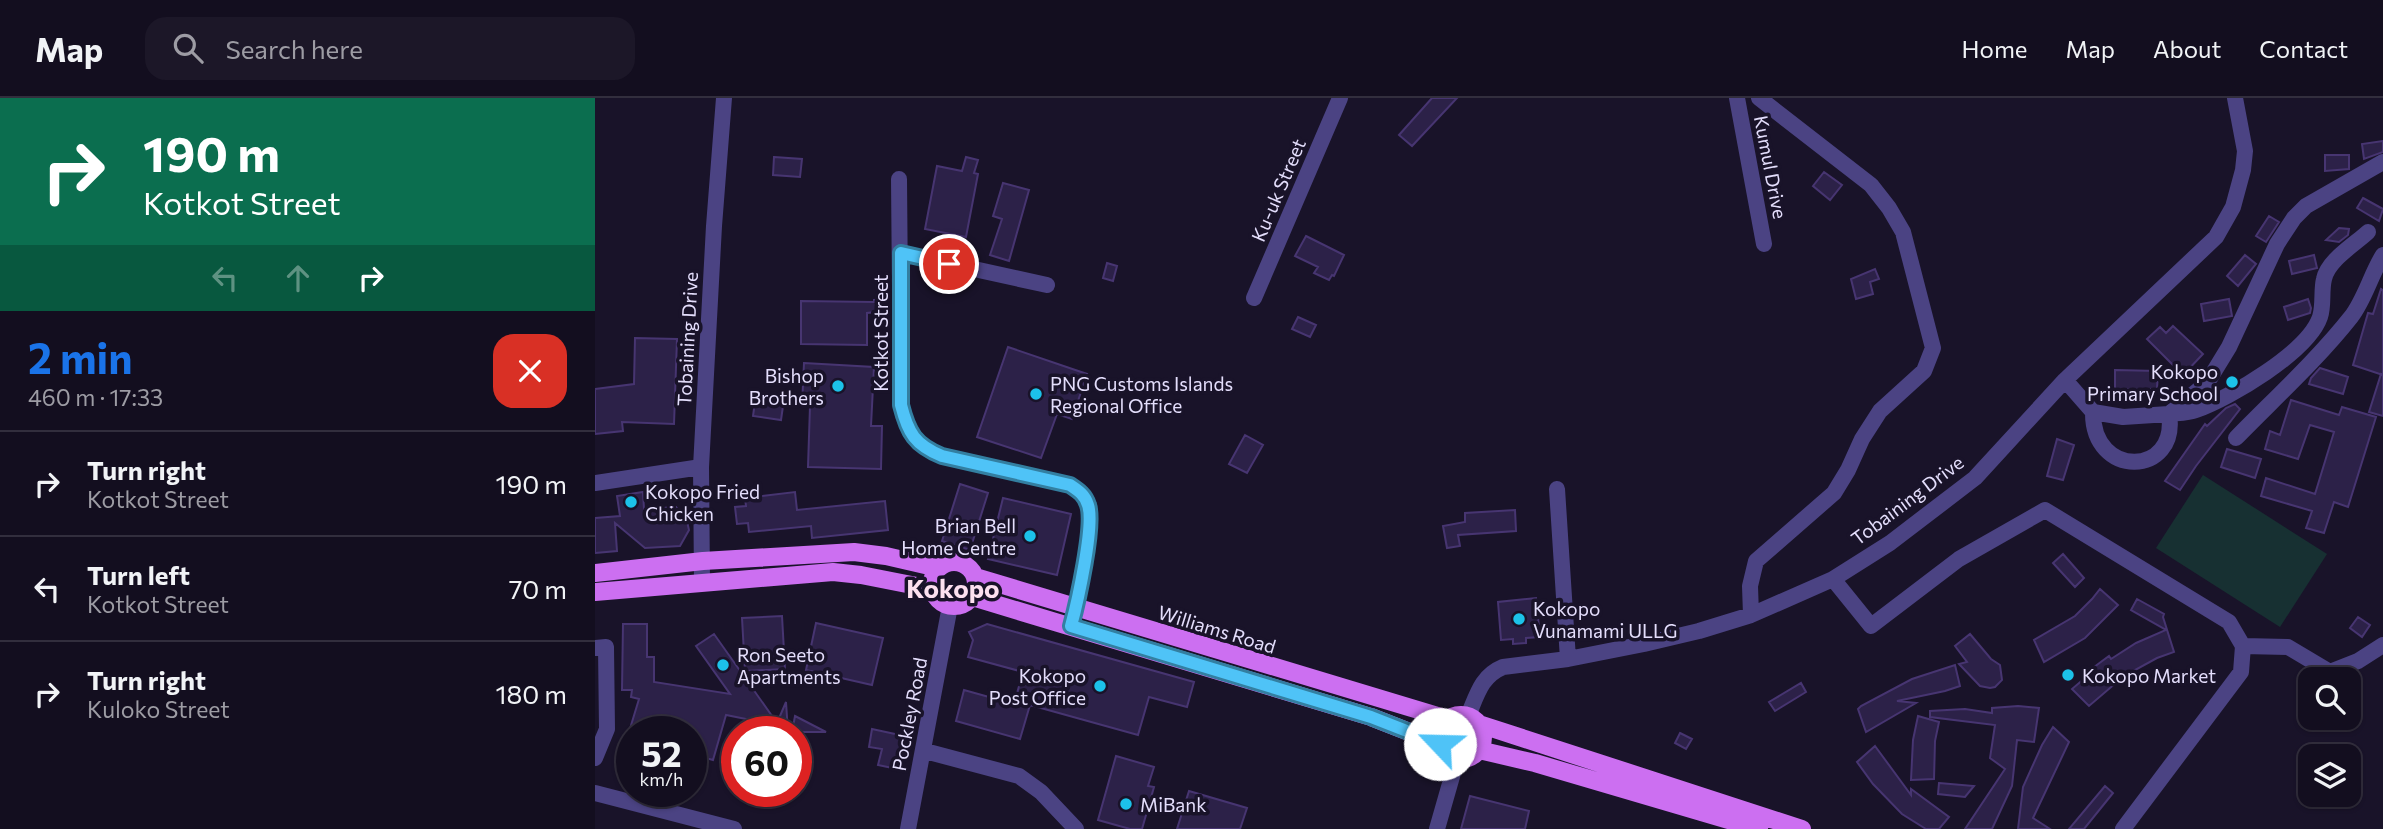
<!DOCTYPE html>
<meta charset="utf-8">
<style>
body{margin:0;font-family:Commissioner,sans-serif;background:#1c1728;color:#f1f3f6;height:100vh;display:flex;flex-direction:column;font-size:26px;white-space:nowrap}
*{box-sizing:border-box;margin:0}
p{font-size:23px;color:#9d9ca4}
.icon{flex:none;width:38px;height:38px;fill:none;stroke:currentColor;stroke-width:2;stroke-linecap:round;stroke-linejoin:round}
.map{position:relative;flex:1;overflow:hidden}
.panel{display:flex;flex-direction:column;background:#130e1f;width:595px}
.panel>*{flex:none}
.guide{background:#0b6e4f;color:#fff;overflow:hidden}
.tools{position:absolute;left:1703px;top:569px;display:grid;gap:14px}
.tools a{display:grid;place-items:center;width:63px;height:63px;border-radius:14px;background:#130e1f;box-shadow:0 2px 5px #0004,0 0 0 2px #322e3d;font-size:35px}
.speed{position:absolute;left:21px;top:618px;display:flex;gap:14px;font-size:35px;font-weight:700;text-align:center}
.speed>*{display:grid;place-content:center;width:91px;height:91px;border-radius:50%;background:#130e1f;box-shadow:0 2px 5px #0004,0 0 0 2px #322e3d;line-height:1}
.speed small{font-size:18px;font-weight:400}
.speed .limit{border:10px solid #d22;background:#fff;color:#111}
.pin{position:absolute;display:grid;place-items:center;width:60px;height:60px;color:#fff;margin:-30px;border:4px solid #fff;border-radius:50%;box-shadow:0 2px 7px #0007}
.me{position:absolute;width:77px;margin:-38px;rotate:294deg;stroke-linejoin:round;filter:drop-shadow(0 0 5px #0008)}
.turn{display:flex;align-items:center;gap:24px;height:147px;padding:0 28px;font-size:32px}
.turn .icon{width:91px;height:91px;stroke-width:2.5}
.turn b{display:block;font-size:49px;line-height:60px}
.lanes{display:flex;align-items:center;height:66px;padding:0 28px;background:#0003;justify-content:center;gap:35px;direction:ltr}
.lanes .off{opacity:.35}
.round{display:grid;place-items:center;flex:none;width:74px;height:74px;border-radius:21px;background:#1c1728}
.head{display:flex;align-items:center;justify-content:space-between;height:119px;padding:0 28px}
h1{font-size:42px;font-weight:700;line-height:52px;color:#1a73e8}
ul{padding:0;list-style:none}
li{display:flex;align-items:center;gap:21px;height:105px;padding:0 28px;border-top:2px solid #322e3d}
li div{flex:1}
li b{display:block;font-size:26px}
li em{font-style:normal}
header{display:flex;align-items:center;gap:42px;box-sizing:border-box;height:98px;padding:0 35px;background:#130e1f;border-bottom:2px solid #322e3d}
header strong{font-size:33px}
nav{display:flex;gap:38px;margin-inline-start:auto;font-size:24px}
.search{width:490px;height:63px;background:#1c1728;display:flex;align-items:center;gap:18px;box-sizing:border-box;padding:0 24px;border-radius:21px;color:#9d9ca4;font-size:26px}
main{display:flex;flex:1;min-height:0}
.map>svg:first-child{display:block}
</style>
<header>
<strong>Map</strong>
<div class="search"><svg class="icon" aria-label="search" viewBox="0 0 24 24"><circle cx="10" cy="10" r="6"/><path d="M15 15l6 6"/></svg>Search here</div>
<nav><a>Home</a><a>Map</a><a>About</a><a>Contact</a></nav>
</header>
<main>
<section class="panel">
<div class="guide">
<div class="turn"><svg class="icon" aria-label="right" viewBox="0 0 24 24"><path d="M7 20v-9h11M14 6l5 5-5 5"/></svg><div><b>190 m</b>Kotkot Street</div></div>
<div class="lanes"><svg class="icon off" aria-label="left" viewBox="0 0 24 24"><path d="M17 20v-9H6M10 6l-5 5 5 5"/></svg><svg class="icon off" aria-label="ahead" viewBox="0 0 24 24"><path d="M12 20V5M6 11l6-6 6 6"/></svg><svg class="icon" aria-label="right" viewBox="0 0 24 24"><path d="M7 20v-9h11M14 6l5 5-5 5"/></svg></div>
</div>
<div class="head"><div><h1>2 min</h1><p>460 m · 17:33</p></div><a class="round" style="background:#d93025;color:#fff"><svg class="icon" aria-label="close" viewBox="0 0 24 24"><path d="M6 6l12 12M18 6L6 18"/></svg></a></div>
<ul>
<li><svg class="icon" aria-label="right" viewBox="0 0 24 24"><path d="M7 20v-9h11M14 6l5 5-5 5"/></svg><div><b>Turn right</b><p>Kotkot Street</p></div><em>190 m</em></li>
<li><svg class="icon" aria-label="left" viewBox="0 0 24 24"><path d="M17 20v-9H6M10 6l-5 5 5 5"/></svg><div><b>Turn left</b><p>Kotkot Street</p></div><em>70 m</em></li>
<li><svg class="icon" aria-label="right" viewBox="0 0 24 24"><path d="M7 20v-9h11M14 6l5 5-5 5"/></svg><div><b>Turn right</b><p>Kuloko Street</p></div><em>180 m</em></li>
</ul>
</section>
<div class="map">
<svg width="1788" height="731" viewBox="0 0 1788 731">
<rect width="100%" height="100%" fill="#191329"/>
<!-- green -->
<path fill="#173032" d="M1608 377 1732 456 1685 529 1561 450Z"/>
<!-- building -->
<path fill="#2c2148" stroke="#473571" stroke-width="2" d="M837 0H862L817 48 804 37Z
M1788 43V54L1769 61 1767 46Z
M1730 57H1754V71L1730 73Z
M179 59 207 61 205 79 178 77Z
M371 59 383 62 379 75 383 76 371 139 330 131 342 68 367 73Z
M1229 74 1247 87 1235 102 1218 88Z
M408 85 434 92 414 163 395 157 407 121 398 118Z
M1768 100 1788 111 1784 123 1762 110Z
M1674 118 1684 124 1671 144 1661 138Z
M1744 130 1754 131 1753 137 1744 144 1731 142Z
M711 138 749 157 739 178 737 177 734 182 719 175 723 169 700 158Z
M1650 157 1661 166 1643 188 1632 178Z
M1719 157 1722 170 1697 176 1694 163Z
M512 165 522 168 518 183 508 180Z
M1280 171 1284 181 1275 184 1278 196 1261 201 1256 181Z
M1786 191 1788 192V318L1774 314 1786 276 1788 277 1758 267 1773 215 1778 216Z
M290 201 291 213 272 215V247L206 246V203L279 204V202Z
M1634 201 1637 218 1609 223 1606 206Z
M1713 201 1716 210 1715 215 1693 222 1689 209Z
M703 219 721 227 715 239 697 231Z
M1578 228 1608 256 1588 277 1552 241 1565 229 1571 235Z
M40 240 82 241 79 326 27 324 28 333 0 336V291L39 286Z
M413 249 492 276 477 321 462 316 446 360 382 339Z
M209 265 279 269 276 328H287L286 371 213 369 215 308H207Z
M1725 270 1753 279 1748 296 1714 286 1716 280Z
M1520 272 1563 273 1562 291H1520Z
M161 297 189 301 186 322 158 318Z
M1696 302 1744 317 1747 309 1781 319 1753 409 1739 404 1729 435 1711 430 1717 413 1666 398 1671 380 1720 396 1739 334 1715 327 1703 361 1670 351 1675 333 1685 337Z
M1640 306 1645 311 1601 368 1585 392 1570 383 1610 326 1612 328 1631 310Z
M650 337 668 347 652 375 634 366Z
M1462 341 1479 347 1468 382 1452 378Z
M1632 351 1666 361 1660 380 1626 369Z
M365 386 393 395 375 452 347 443Z
M48 394 49 411 81 409 91 419 94 432 85 448 50 450 20 425 22 453 0 455V420L25 418 22 398Z
M200 394 202 412 290 403 293 432 217 440 216 428 154 434 153 425 142 426 140 409 151 408 150 400Z
M408 400 476 416 462 477 393 461Z
M920 412 921 433 863 437 865 448 852 450 848 428 870 424V415Z
M1468 456 1489 480 1480 489 1458 465Z
M1505 491 1523 507 1490 540 1449 564 1439 542 1480 518 1497 501Z
M941 500 945 539 931 540V545L918 546V541L906 542 903 504Z
M1542 501 1569 516 1568 519 1579 554 1562 560 1529 578 1494 608 1477 591 1497 574 1495 572 1514 558 1516 561 1541 545 1571 532 1536 512Z
M187 518 190 571 150 573 147 520Z
M1763 519 1775 527 1767 539 1755 530Z
M221 525 288 540 277 587 211 572Z
M28 526H52V559H59V584L135 596 101 548 119 536 182 625 191 604 193 634H153L156 622 131 617 118 662 96 656V634H34L44 601 36 599 37 592H27Z
M392 526 599 584 592 609 554 599 543 637 435 607 425 641 361 623 369 592 419 606 428 574 373 559 378 542 374 534Z
M1375 536 1396 561 1405 567 1407 582 1400 589 1395 590 1385 588 1364 566 1372 564 1360 548Z
M1360 567 1365 588 1350 593 1302 603 1321 605 1271 634 1263 611 1266 608 1317 581Z
M1206 585 1211 594 1180 613 1174 604Z
M1423 608 1444 610 1439 644 1422 642 1417 688 1397 731H1370L1410 671 1395 660 1400 627 1335 619V613L1370 611 1397 615V610Z
M200 618 231 634H197Z
M1323 618 1344 624 1340 643 1339 681 1316 682 1318 642Z
M1458 629 1474 644 1438 720 1455 731H1423L1428 689 1447 647Z
M277 631 314 639 307 672 283 667 287 651 274 649Z
M1085 635 1097 641 1091 651 1080 645Z
M1280 648 1316 697V691L1354 719 1344 731H1331L1307 716 1278 686 1262 664Z
M521 658 559 669 553 688 559 689 547 731H535L503 722Z
M1344 685 1379 688 1370 699 1343 696Z
M1510 688 1518 695 1489 731H1474Z
M594 693 652 710 645 731H582Z
M875 698 934 713 930 731H866Z"/>
<g fill="none" stroke-linecap="round" stroke-linejoin="round">
<!-- minor -->
<path stroke="#4b4383" stroke-width="16" d="M1142 0 1169 146
M304 81 306 307C313 335 320 347 347 358L475 387C484 393 490 397 493 407 500 427 482 506 476 528
M306 155 452 187
M659 200 745 0
M1470 282 1498 314 1528 319 1574 316 1612 285 1634 249 1682 146 1699 120 1711 108 1788 64
M1498 314C1497 381 1584 379 1574 316 1583 315 1593 315 1601 312 1635 300 1713 254 1725 219 1729 207 1726 193 1729 181 1733 162 1759 147 1773 134
M1641 340C1679 301 1722 262 1756 219 1770 201 1776 176 1788 157
M0 385 106 369
M962 391 973 561
M1238 481 1276 528 1364 461 1450 412 1634 524 1648 548 1646 574 1528 731
M107 484 106 369 119 128 129 0
M1156 517 1155 488 1161 463 1239 395 1253 372 1267 341 1285 313 1329 273 1338 250 1308 134 1294 110 1276 87 1164 0
M1648 548 1693 549 1735 574 1763 563 1788 547
M0 550 11 549 12 631 0 660
M873 618C882 597 886 578 908 569L973 561 1049 546 1104 533 1156 517 1238 481 1295 445 1380 380 1470 282 1621 139 1638 109 1648 72 1650 53 1640 0
M330 653 424 678 446 694 481 731
M0 695 139 731
M313 731 355 508
M842 731 862 661"/>
<!-- major -->
<path stroke="#cc6ff1" stroke-width="18" d="M337 486a22 22 0 1 1 44 0a22 22 0 1 1-44 0Z
M0 475 108 463 259 454 291 458 343 470
M381 479 853 621
M0 494 238 474 266 477 337 491
M377 499 776 619 845 646
M844 639a22 22 0 1 1 44 0a22 22 0 1 1-44 0Z
M884 626 1207 731
M884 652 940 665 1164 731"/>
</g>
<g fill="none" stroke-linecap="round" stroke-linejoin="round">
<defs>
<path id="route" d="M354 166 306 155V307C313 335 320 347 347 358L475 387C484 393 490 397 493 407 500 427 482 506 476 528L776 619 845 646"/>
</defs>
<!-- route casing -->
<use href="#route" stroke="#337fa1" stroke-width="18"/>
<!-- route -->
<use href="#route" stroke="#4fc3f7" stroke-width="12"/>
</g>
<!-- markers -->
<g fill="#1cc2e9" stroke="#191329" stroke-width="2.5">
<circle cx="1637" cy="284" r="7"/>
<circle cx="243" cy="288" r="7"/>
<circle cx="441" cy="296" r="7"/>
<circle cx="36" cy="404" r="7"/>
<circle cx="435" cy="438" r="7"/>
<circle cx="924" cy="521" r="7"/>
<circle cx="128" cy="567" r="7"/>
<circle cx="1473" cy="577" r="7"/>
<circle cx="505" cy="588" r="7"/>
<circle cx="531" cy="706" r="7"/>
</g>
<g text-anchor="middle" dominant-baseline="central" stroke-width="7" stroke-linejoin="round" paint-order="stroke">
<!-- street labels -->
<g font-size="19" fill="#e4defc" stroke="#191329">
<text transform="translate(1176 69) rotate(79)">Kumul Drive</text>
<text transform="translate(683 92) rotate(-67)">Ku-uk Street</text>
<text transform="translate(285 235) rotate(-90)">Kotkot Street</text>
<text transform="translate(92 241) rotate(-87)">Tobaining Drive</text>
<text transform="translate(1312 402) rotate(-37)">Tobaining Drive</text>
<text transform="translate(622 531) rotate(17)">Williams Road</text>
<text transform="translate(314 616) rotate(-79)">Pockley Road</text>
</g>
<!-- poi labels -->
<g font-size="19" fill="#e4defc" stroke="#191329" text-anchor="start">
<text x="1623" y="273" text-anchor="end">Kokopo<tspan x="1623" dy="22">Primary School</tspan></text>
<text x="229" y="277" text-anchor="end">Bishop<tspan x="229" dy="22">Brothers</tspan></text>
<text x="455" y="285">PNG Customs Islands<tspan x="455" dy="22">Regional Office</tspan></text>
<text x="50" y="393">Kokopo Fried<tspan x="50" dy="22">Chicken</tspan></text>
<text x="421" y="427" text-anchor="end">Brian Bell<tspan x="421" dy="22">Home Centre</tspan></text>
<text x="938" y="510">Kokopo<tspan x="938" dy="22">Vunamami ULLG</tspan></text>
<text x="142" y="556">Ron Seeto<tspan x="142" dy="22">Apartments</tspan></text>
<text x="491" y="577" text-anchor="end">Kokopo<tspan x="491" dy="22">Post Office</tspan></text>
<text x="1487" y="577">Kokopo Market</text>
<text x="545" y="706">MiBank</text>
</g>
<!-- district labels -->
<g font-size="26" font-weight="bold" fill="#fce0ef" stroke="#191329">
<text x="358" y="489">Kokopo</text>
</g>
</g>
</svg>
<div class="tools">
<a><svg class="icon" aria-label="search" viewBox="0 0 24 24"><circle cx="10" cy="10" r="6"/><path d="M15 15l6 6"/></svg></a>
<a><svg class="icon" aria-label="layers" viewBox="0 0 24 24"><path d="M12 4l9 5-9 5-9-5zM3 14l9 5 9-5"/></svg></a>
</div>
<div class="speed"><div>52<small>km/h</small></div><div class="limit">60</div></div>
<div class="pin" style="left:354px;top:166px;background:#d93025"><svg class="icon" aria-label="arrive" viewBox="0 0 24 24"><path d="M6 21V4h12l-3 4 3 4H6"/></svg></div>
<svg class="me" style="left:845px;top:646px" viewBox="-20 -20 40 40"><circle r="19" fill="#fff"/><path d="M0-13L10 11 0 6-10 11z" fill="#4fc3f7"/></svg>
</div>
</main>
